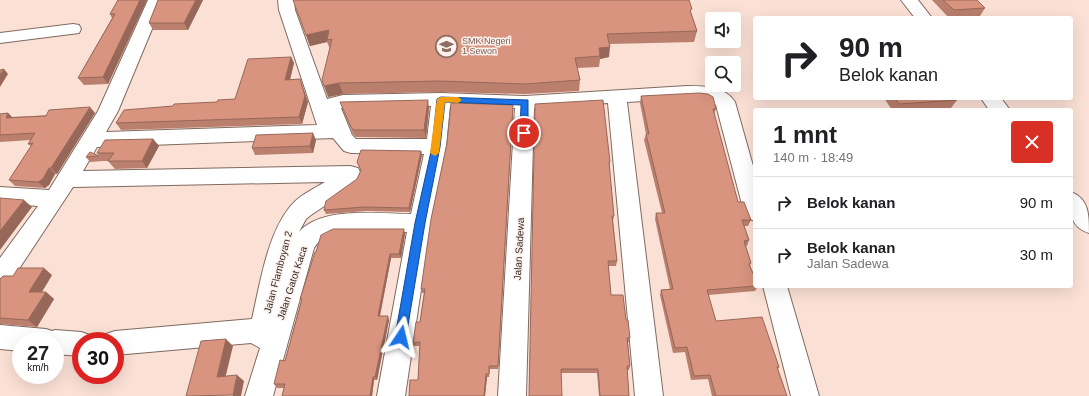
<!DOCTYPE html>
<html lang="id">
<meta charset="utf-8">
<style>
body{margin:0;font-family:Arial,sans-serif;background:#f2f2f2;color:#202124;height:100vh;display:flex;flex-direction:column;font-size:15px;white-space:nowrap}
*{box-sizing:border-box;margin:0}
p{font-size:13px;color:#757577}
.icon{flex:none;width:22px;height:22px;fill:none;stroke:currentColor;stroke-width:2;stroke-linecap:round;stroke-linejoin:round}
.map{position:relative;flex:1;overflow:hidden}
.details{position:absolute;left:753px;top:108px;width:320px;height:180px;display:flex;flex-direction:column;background:#fff;border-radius:4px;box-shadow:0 4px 16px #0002}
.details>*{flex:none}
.top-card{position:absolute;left:753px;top:16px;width:320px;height:84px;border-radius:4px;box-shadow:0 4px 16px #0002;background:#fff;color:#202124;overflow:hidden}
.fabs{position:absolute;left:705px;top:12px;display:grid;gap:8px}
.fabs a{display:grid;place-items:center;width:36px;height:36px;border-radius:4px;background:#fff;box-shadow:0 4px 16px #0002;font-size:20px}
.speed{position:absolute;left:12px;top:332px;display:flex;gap:8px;font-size:20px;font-weight:700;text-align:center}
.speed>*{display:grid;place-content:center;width:52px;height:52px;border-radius:50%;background:#fff;box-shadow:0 4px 16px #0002;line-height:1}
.speed small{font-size:10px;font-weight:400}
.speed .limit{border:6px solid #d22;background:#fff;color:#111}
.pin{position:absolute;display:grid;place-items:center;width:34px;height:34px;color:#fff;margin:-17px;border:2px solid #fff;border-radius:50%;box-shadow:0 1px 4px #0007}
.me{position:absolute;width:44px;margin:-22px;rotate:10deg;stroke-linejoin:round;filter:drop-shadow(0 0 3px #0008)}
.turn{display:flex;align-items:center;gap:14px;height:84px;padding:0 20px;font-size:18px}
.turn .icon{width:52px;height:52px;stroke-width:2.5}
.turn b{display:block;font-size:28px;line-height:34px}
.round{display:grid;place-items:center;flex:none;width:42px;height:42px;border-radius:4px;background:#f2f2f2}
.summary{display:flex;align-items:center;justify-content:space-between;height:68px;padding:0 20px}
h1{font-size:24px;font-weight:700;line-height:30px}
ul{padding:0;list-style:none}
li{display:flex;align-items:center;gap:12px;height:52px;padding:0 20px;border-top:1px solid #e0e0e0}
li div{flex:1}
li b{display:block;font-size:15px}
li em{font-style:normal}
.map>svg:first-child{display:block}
</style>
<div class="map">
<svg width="1089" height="396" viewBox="0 0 1089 396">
<rect width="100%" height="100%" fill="#fbe0d5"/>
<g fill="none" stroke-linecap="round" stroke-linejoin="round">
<defs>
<path id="minor" d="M148 0H164L118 111 106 132 317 125 279 10 278 0H294L295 10 327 99 343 95 441 93 525 96 687 86C704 86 725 86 735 102L755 173V221L747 218 744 212 716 105 707 99 697 98 627 102 663 396H635L608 103 534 108 526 396H498L515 108 450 106 446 147 431 223 405 396H377L407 232H335C326 234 319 240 314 248L273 396H245L260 348 251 343 115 355V341H103L106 334 115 331 252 319C260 284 267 236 289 208 298 196 313 189 325 182L73 187 9 284 0 287V258L38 206 0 203V187L49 190 98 111ZM431 106 427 139H356L352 135 341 108ZM333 138 344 151 351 153 424 154 411 214C378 214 322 206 299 232L306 219 311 215 351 188 357 183 361 174 358 168 350 166 83 171 97 147Z
M901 0H918L932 18H915Z
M73 24 79 25 81 29 79 33 0 43V33Z
M981 98H1001L1010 110H989Z
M1071 192C1089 199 1089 215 1089 233 1068 226 1071 211 1071 192Z
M763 286H787L819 396H791Z
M0 325 46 329 52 331 55 330 81 332 90 335 93 341H81V356L55 354V341H21V351L0 349Z"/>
</defs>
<!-- minor casing -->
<use href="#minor" stroke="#806960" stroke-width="2"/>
<!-- minor -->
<use href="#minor" fill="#fff" fill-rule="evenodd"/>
</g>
<!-- wall -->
<path fill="#ba7f6d" d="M118 0H147L108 84 84 85 78 78 112 18 110 14Z
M158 0H203L188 30H153L149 23Z
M293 0 691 13 697 31 694 42 609 44V57L600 59 599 67 577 68 580 80 579 91 525 94 441 92 343 94 328 97 330 49 327 42 310 46Z
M932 0H977L985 8 980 16 949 18Z
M291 57 294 63 290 80 300 79 308 102 302 124 121 130 116 123 217 102 235 99Z
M641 96 716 109 714 114 738 202 751 220 748 226H744L749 240 747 246H745L751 263 750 266 755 278V286H758L755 291 708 295 716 321 779 367 778 369 787 396H712L708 379 691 380 685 352 673 353 660 295 661 290 670 289 655 219 656 213H662L644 140 646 134 640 103Z
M884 98H956L957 100 951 108 928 110H892Z
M340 102 429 108 426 138 356 137 353 134Z
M535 104 610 162 609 167 614 216 613 221 617 261 616 266H608L611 295 626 320 630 338 629 342H628L630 366 629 370H627L629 396H599L597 373H561Z
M513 109 498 369H490L489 377H487L485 396H409L418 380 420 346H414L413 343 420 322 424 293H422L421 289Z
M8 113 12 117 95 113 57 174H55L49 185 45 188 15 186 9 180 31 146 28 144 31 140 0 142V114Z
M153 139 159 146 147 168 115 169 108 161H109H103L97 153Z
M316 140 313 153 255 155 252 148Z
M421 151 422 155 410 212 367 211 326 214 324 210 357 179 361 171 357 162Z
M99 156 103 161 90 162 86 157Z
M405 234 401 258H391L380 316 389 320 377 380H374L372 396H282L284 388H277L274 384 285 361 301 301 300 299 316 252Z
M52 275 42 292H46L54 299 37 327 0 324V279Z"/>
<!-- shaded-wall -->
<path fill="#976859" d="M140 0H147L108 84 103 77Z
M196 0H203L188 30 184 23Z
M329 30 327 40V42L310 46 306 35Z
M610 47 609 57 600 59 599 48Z
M291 57 294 63 288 87 285 80Z
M4 69 8 74 0 87V75Z
M300 79 308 102 302 124 299 117Z
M339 83 343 94 328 97 324 86Z
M428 100 429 108 426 138 424 130Z
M513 105V109L498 369V366Z
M90 107 95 113 57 174 51 168Z
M8 113 14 119 6 118Z
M313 133 316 140 313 153 310 146Z
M153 139 159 146 147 168 142 161Z
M421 151 422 155 410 212 409 208Z
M49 168 55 174 49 185 45 188 38 182Z
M24 200 32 207 0 250V231Z
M404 229 405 234 401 258 399 254Z
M390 254 391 258 379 320 378 316Z
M44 268 52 275 38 298 29 292Z
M46 292 54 299 37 327 28 320Z
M388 316 389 320 377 380 375 377Z
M226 339 233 346 224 383 217 377Z
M486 374 487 377 485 396H484Z
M237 375 244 381 241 396H233V395Z
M373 377 374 380 372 396H370Z"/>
<!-- building -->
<path fill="#d8947f" stroke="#976859" d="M118 0H140L103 77 78 78 115 14H110Z
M158 0H196L184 23H149Z
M293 0H689L692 9 690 10 697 31 607 34 610 47 599 48 600 56 575 58 580 80 525 84 439 81 339 83 324 86 322 80 332 39 327 40 329 30 306 35Z
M943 0H977L985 8 954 10Z
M291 57 285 80 300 79 305 96 299 117 116 123 124 110 173 106 174 104 217 102 218 100 235 99 248 59Z
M4 69 0 75V70Z
M699 93 708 94 713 97 716 109H713L738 202H744L751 220H742L749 240 744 241 751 263 749 264 755 278V286L707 290 716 321 762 317 779 367H777L787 396H716L710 375 694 376 687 347 675 348 661 290 673 289 656 213H665L646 134H649L641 96Z
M895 98H956L957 100 899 104Z
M428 100 424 130H354L351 127 340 102Z
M603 100 610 162H609L614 216H612L617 261H608L611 295H623L626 320H628L630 338H627L630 366H627L629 396H600L598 369H561L562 396H529L535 104Z
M451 103 513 105 498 366H489V374H486L484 396H409L410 380H418L420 342 413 343 416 322H420L425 289H421L431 219 447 143Z
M90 107 51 168H49L43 179 38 182 9 180 33 143 28 144 35 133 0 135V114L8 113 6 118 46 116 49 110Z
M313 133 310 146 252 148 256 135Z
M153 139 142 161H108L114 153H97L105 140Z
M361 150 421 151 409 208 365 207 324 210 326 201 357 179 361 170 357 162Z
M90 152 99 156 86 157Z
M0 198 24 200 0 231Z
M333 229H404L399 254H390L378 316H388L375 377H373L370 396H282L285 384H274L280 360 285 361 302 299H300L315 252H316L321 235Z
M18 268H44L29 292H46L28 320 0 318V279L3 276H13Z
M226 339 217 377 237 375 233 395 186 396 201 341Z"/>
<!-- route -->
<path fill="#1a73e8" stroke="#114b97" d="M441 97 528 100V133L524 136 520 133 521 105 445 102 440 147 425 223 406 337 405 341 401 342 397 341 395 337 415 223 432 147 437 99Z"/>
<!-- slow -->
<path fill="#f59e0b" d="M441 97H458L462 100 458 103 445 102 439 153 435 156 430 153 437 99Z"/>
<!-- icons -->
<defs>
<symbol id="school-ring" viewBox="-11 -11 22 22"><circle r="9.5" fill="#fcf1ed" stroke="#8d6e63" stroke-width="1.5"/><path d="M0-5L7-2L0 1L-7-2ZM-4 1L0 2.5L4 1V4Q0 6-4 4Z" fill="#8d6e63"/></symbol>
</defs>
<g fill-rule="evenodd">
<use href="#school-ring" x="434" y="34" width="25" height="25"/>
</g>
<g text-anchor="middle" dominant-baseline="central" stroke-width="3" stroke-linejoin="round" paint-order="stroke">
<!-- far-education labels -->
<g font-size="9" fill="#785e54" stroke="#fcf1ed" text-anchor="start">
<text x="462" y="41">SMK Negeri<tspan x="462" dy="10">1 Sewon</tspan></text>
</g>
<!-- street labels -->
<g font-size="10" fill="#352c27" stroke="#fcf1ed">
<text transform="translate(519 249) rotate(-87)">Jalan Sadewa</text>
<text transform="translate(278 272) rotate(-75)">Jalan Flamboyan 2</text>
<text transform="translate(292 283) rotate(-72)">Jalan Gatot Kaca</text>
</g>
</g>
</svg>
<div class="fabs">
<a><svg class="icon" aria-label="sound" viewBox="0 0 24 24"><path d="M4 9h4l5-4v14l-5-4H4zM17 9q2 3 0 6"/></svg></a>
<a><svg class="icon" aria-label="search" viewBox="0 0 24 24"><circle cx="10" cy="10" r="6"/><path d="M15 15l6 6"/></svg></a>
</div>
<div class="speed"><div>27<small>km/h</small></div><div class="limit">30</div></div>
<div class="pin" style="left:524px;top:133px;background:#d93025"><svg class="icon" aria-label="arrive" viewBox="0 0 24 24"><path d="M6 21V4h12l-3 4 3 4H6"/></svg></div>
<svg class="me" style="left:401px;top:337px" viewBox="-20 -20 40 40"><path d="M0-17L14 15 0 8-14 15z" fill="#1a73e8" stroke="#fff" stroke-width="4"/></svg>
<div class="top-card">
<div class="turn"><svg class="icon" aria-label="right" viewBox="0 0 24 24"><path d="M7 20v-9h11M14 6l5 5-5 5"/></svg><div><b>90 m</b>Belok kanan</div></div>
</div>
<section class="details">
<div class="summary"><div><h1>1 mnt</h1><p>140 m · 18:49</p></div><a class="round" style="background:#d93025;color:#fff"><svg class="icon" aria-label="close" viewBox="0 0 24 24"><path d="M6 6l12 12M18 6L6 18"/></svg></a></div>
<ul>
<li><svg class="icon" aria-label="right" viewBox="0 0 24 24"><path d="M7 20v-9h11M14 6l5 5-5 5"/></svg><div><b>Belok kanan</b></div><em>90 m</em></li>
<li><svg class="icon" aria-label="right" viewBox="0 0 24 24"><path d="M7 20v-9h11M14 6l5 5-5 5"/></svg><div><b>Belok kanan</b><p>Jalan Sadewa</p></div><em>30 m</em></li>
</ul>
</section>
</div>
